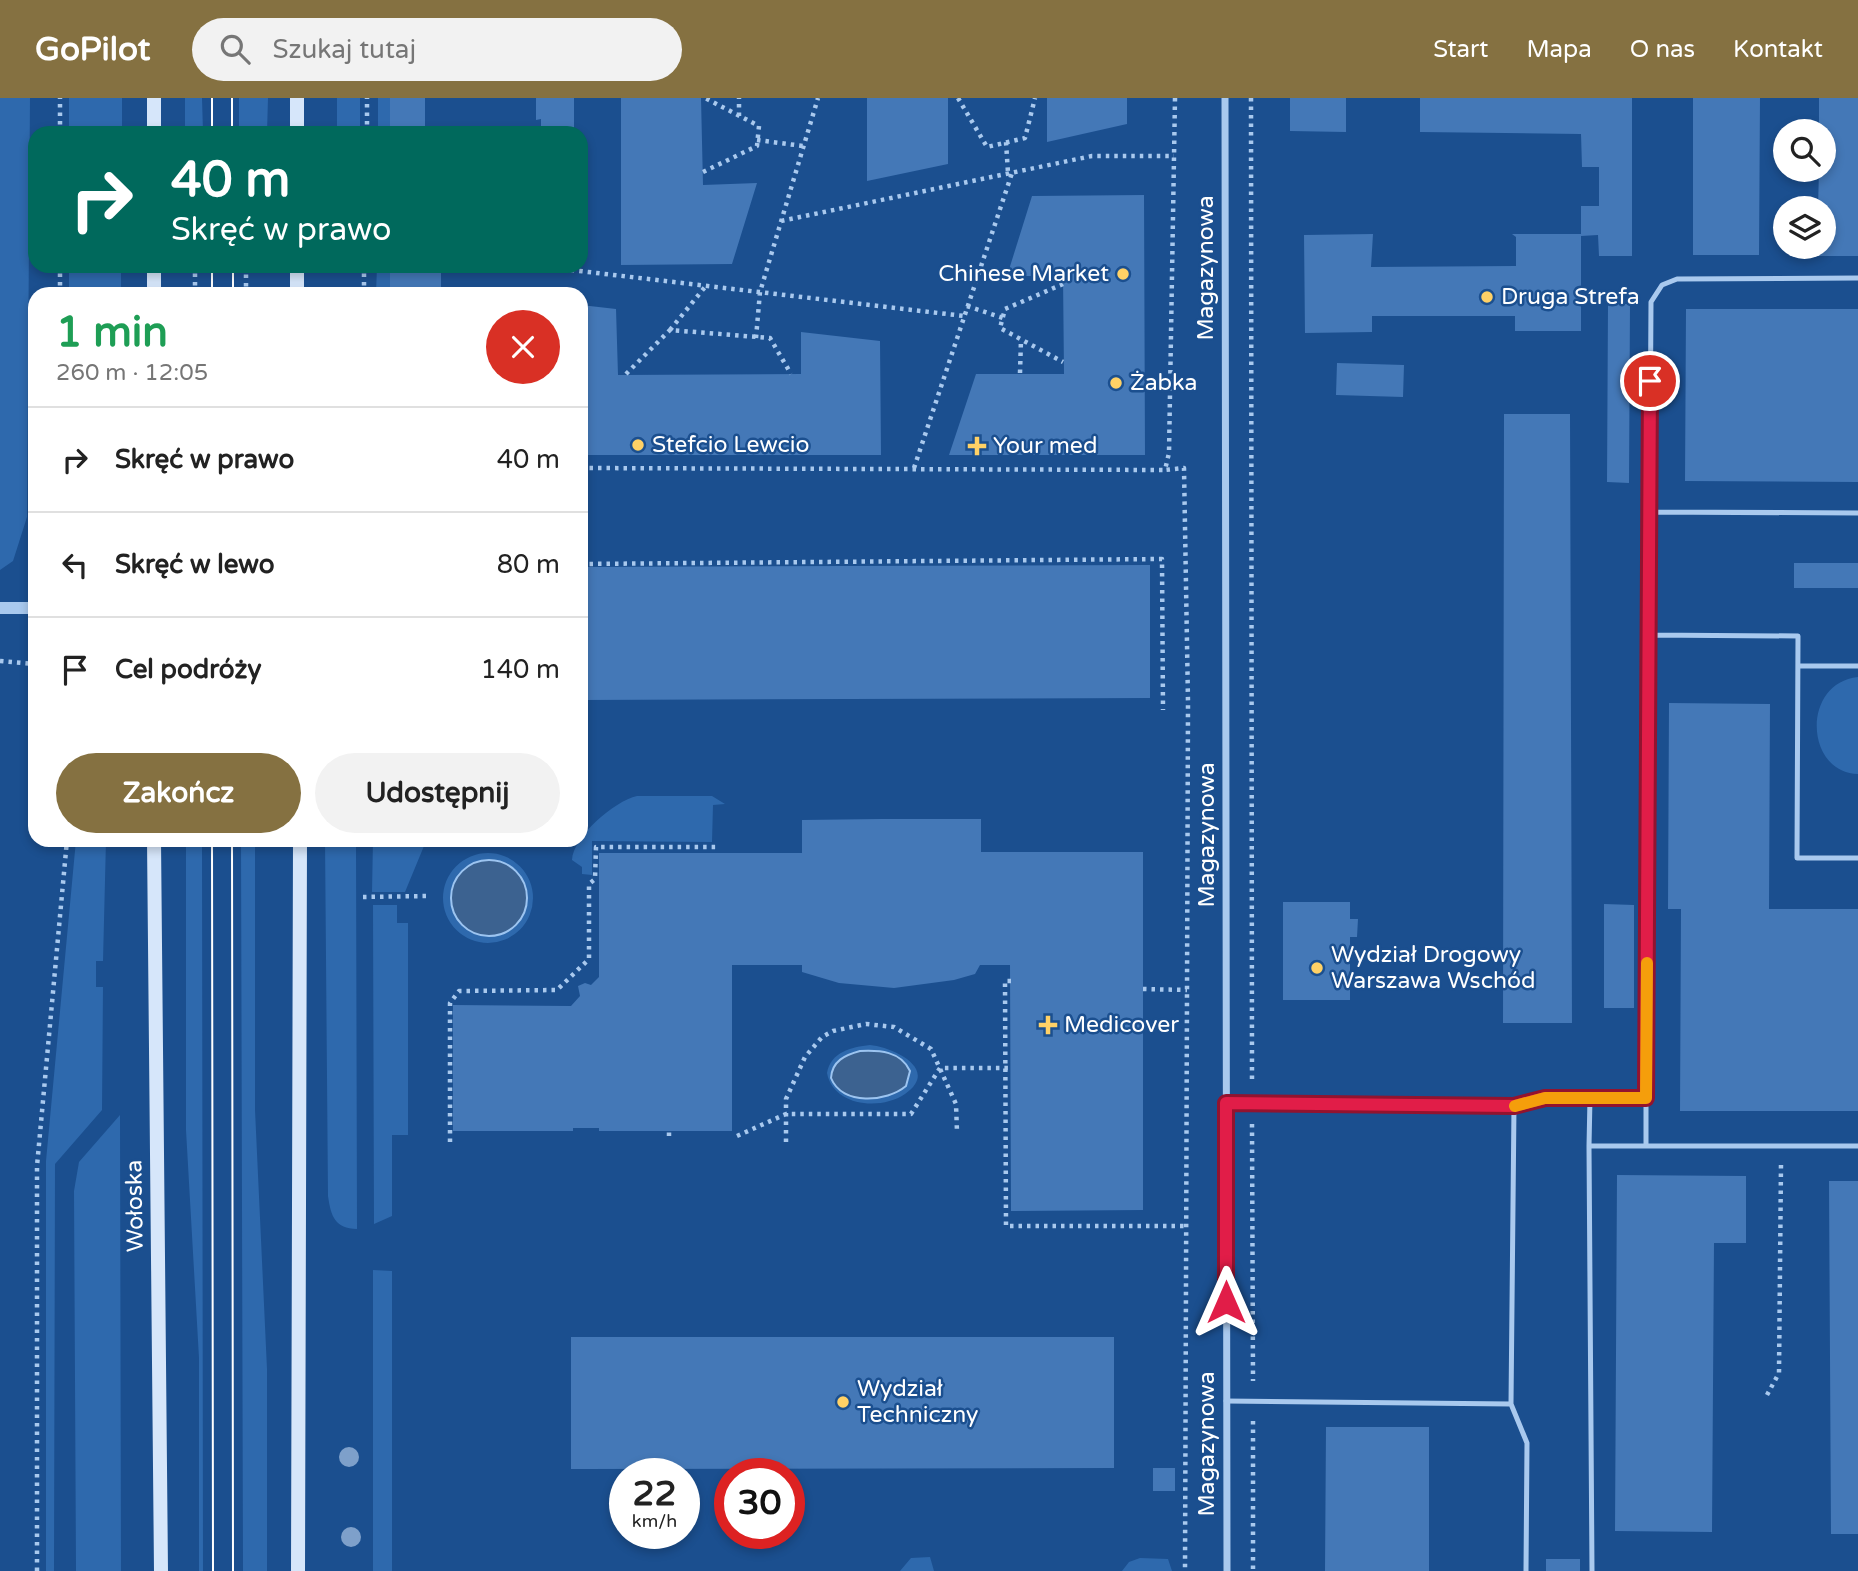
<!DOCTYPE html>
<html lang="pl">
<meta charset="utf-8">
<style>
body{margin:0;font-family:"Varela Round",sans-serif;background:#f2f2f2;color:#222;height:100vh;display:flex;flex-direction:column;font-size:26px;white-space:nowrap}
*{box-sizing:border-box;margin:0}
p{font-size:23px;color:#767676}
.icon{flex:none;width:38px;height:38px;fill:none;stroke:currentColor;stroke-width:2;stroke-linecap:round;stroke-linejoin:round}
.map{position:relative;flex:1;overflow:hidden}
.panel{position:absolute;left:28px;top:189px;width:560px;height:560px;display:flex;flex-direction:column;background:#fff;border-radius:21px;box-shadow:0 4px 10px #0003}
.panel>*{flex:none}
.guide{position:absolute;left:28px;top:28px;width:560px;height:147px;border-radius:21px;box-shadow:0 4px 10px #0003;background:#00695c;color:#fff;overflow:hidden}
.buttons{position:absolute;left:1773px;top:21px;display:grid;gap:14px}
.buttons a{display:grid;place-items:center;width:63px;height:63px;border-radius:50%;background:#fff;box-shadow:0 4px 10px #0003;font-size:35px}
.speed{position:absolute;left:609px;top:1360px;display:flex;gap:14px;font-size:35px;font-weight:700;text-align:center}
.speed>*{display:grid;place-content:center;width:91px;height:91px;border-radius:50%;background:#fff;box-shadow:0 4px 10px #0003;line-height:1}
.speed small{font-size:18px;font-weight:400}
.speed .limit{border:10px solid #d22;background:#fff;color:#111}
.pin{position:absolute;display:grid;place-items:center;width:60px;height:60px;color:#fff;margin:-30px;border:4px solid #fff;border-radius:50%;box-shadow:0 2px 7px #0007}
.me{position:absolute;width:77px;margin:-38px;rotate:0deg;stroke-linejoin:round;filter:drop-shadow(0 0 5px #0008)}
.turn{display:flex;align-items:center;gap:24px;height:147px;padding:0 28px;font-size:32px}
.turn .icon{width:91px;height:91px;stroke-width:2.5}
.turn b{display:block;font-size:49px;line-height:60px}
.round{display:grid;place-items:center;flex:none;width:74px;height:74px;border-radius:37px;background:#f2f2f2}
.overview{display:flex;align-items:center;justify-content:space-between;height:119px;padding:0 28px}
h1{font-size:42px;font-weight:700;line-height:52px;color:#1e9e55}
.cta{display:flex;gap:14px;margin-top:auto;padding:14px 28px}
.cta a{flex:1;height:80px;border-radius:42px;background:#857141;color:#fff;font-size:28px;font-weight:700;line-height:80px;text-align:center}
.cta a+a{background:#f2f2f2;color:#222}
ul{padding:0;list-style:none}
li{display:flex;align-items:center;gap:21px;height:105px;padding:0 28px;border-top:2px solid #e0e0e0}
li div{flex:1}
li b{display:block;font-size:26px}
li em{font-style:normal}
header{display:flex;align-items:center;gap:42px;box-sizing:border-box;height:98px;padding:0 35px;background:#857141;color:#fff}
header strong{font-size:33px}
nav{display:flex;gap:38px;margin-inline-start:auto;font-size:24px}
.search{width:490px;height:63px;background:#f2f2f2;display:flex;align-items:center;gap:18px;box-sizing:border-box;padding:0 24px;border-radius:38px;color:#767676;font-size:26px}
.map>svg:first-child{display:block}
</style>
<header>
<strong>GoPilot</strong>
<div class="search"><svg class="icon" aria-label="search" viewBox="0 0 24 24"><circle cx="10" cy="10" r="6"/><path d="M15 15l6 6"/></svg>Szukaj tutaj</div>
<nav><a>Start</a><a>Mapa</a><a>O nas</a><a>Kontakt</a></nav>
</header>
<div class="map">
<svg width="1858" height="1473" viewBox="0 0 1858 1473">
<rect width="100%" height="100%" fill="#1b4f8f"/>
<!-- green -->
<path fill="#2e69ad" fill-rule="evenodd" d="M0 0H30L27 419 13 463 0 472Z
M69 0H122V35H69Z
M185 0H202L203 34H185Z
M239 0H268L267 35 239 34Z
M337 0H360V35H337Z
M378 0H391V35H378Z
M69 168H121V196H69Z
M377 168H392V196H376Z
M1858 579V676C1805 675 1801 585 1858 579Z
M637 698H712L725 706 713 707 712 744 592 743V777L582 776V769L572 762C573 739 614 703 637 698Z
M76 742H106L103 863H96V889H103L102 1012 55 1066 54 1473H46V1063Z
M186 742H202L203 1473H199V1260L186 1032Z
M241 742H255V1012L267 1271V1473H243Z
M325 742H356L357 1131C335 1130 331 1119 328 1098Z
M373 742H417L424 748 405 794H372Z
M443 800a45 45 0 1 1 90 0a45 45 0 1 1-90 0Z
M373 807H397V825H408V1037H392V1118L374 1126Z
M870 947C892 949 941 971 905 996 880 1013 833 1008 827 975 831 954 851 949 870 947ZM860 953 896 958 879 1000H860L831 980 837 964Z
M120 1017 121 1473H76L74 1093 79 1064Z
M373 1172 392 1173V1473H373Z
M930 1459 934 1473H900L911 1460Z
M1140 1460 1168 1461 1172 1473H1122L1129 1464Z"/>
<!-- water -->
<path fill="#3c6290" stroke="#9cc4f0" stroke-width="2" d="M451 800a38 38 0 1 1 76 0a38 38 0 1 1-76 0Z
M860 953C879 952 901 953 910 973L906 988C887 1004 842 1008 831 980 832 963 845 957 860 953Z"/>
<!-- building -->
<path fill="#4478b7" d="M390 0H425V35H390Z
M536 0H574V35H541V21L536 22Z
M621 0H701L703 87 757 85 732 166 621 167Z
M867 0H948V66L867 83Z
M1047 0H1127V26L1047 44Z
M1290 0H1346V34L1290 33Z
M1420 0H1632V158H1599L1598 137 1581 138V233H1515V218H1372V234L1305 235 1304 137 1373 136 1371 169 1516 168V139L1512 136H1581V108H1599V69H1582L1581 36 1420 34Z
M1693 0H1760L1759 157H1693Z
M1819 0H1858V158H1818V149H1824V110H1818L1819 72H1824V33H1819Z
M1144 97 1145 357H949L976 276H1064L1063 178H1007L1032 98Z
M390 168H441V196H390Z
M1608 206H1630L1629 385 1607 384Z
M581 207 616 211 618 277 801 276V234L880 243 881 357H581Z
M1686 211H1858V384L1685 383Z
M1337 265 1404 267 1403 299 1336 297Z
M1504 316H1570L1572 925H1503Z
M1794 465H1858V490H1794Z
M1150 467V600L581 602V469Z
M1669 605 1770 606 1769 811H1858V1013H1680L1681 811H1668Z
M881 721H981V754H1143V1112L1011 1113 1010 867H980L975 876 954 882 894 890 839 885 802 874V867H732V1033H599V1030H573V1033H453V907L571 908 580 898 578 888 585 885 591 887 599 879V755H802V722Z
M1283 804H1350V821H1358L1357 839H1350V902H1283Z
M1604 806 1634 807V910H1604Z
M1617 1077 1746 1078V1145H1714L1712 1434 1615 1433Z
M1829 1083H1858V1436H1831Z
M571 1239H1114V1370L571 1371Z
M1326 1329H1429V1473H1325Z
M1153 1370H1175V1393H1153Z
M1546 1461H1580V1473H1546Z"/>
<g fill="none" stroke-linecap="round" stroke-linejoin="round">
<!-- path -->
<path stroke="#a9c9ee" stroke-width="4.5" stroke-dasharray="3.5 5" stroke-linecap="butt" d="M958 0 987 49 1025 40 1035 0
M1175 0 1169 355 1165 372 1184 370 1188 604 1185 1473
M1251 0 1252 986
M739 18V0
M60 35V0
M367 35V0
M757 42 803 48
M1006 44 1008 75
M703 74 757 48 759 28 705 0
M781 123 1092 58H1174
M246 168V196
M537 168 964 218
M1063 186 1005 211 1000 230 1063 264
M60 196V168
M195 196V168
M364 196V168
M967 208 1003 220
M670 232 705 189
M756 240 760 194 818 0
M1020 275 1021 241
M626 276 670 232 770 240 791 276
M581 370 1165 372
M914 370 1012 75
M581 466 1162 461 1163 612
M0 563 35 566
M363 799 429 798
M1011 883H1005L1006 1128H1187
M1143 891 1187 892
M1252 1026 1253 1283
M669 1038V1033
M737 1038 786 1016H911L940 970H1010
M450 1044V905L459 893 557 892 589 861V786L595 781 596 749H719
M786 1044V1001L805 959 822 939 833 933 866 926 894 929 931 951 956 1006 957 1034
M1767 1297 1779 1275 1781 1066
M1253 1323V1473
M37 1473V1068L67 742"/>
<!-- service -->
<path stroke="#a9c9ee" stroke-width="5" d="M1650 414 1858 415
M1649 537 1798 538 1797 760H1858
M1799 568H1858
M1226 1005 1514 1008 1511 1306 1527 1345 1526 1473
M1514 1008 1545 1000H1646L1651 204 1662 187 1677 181 1858 180
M1589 1048 1590 1000
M1646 1048V1000
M1226 1303 1511 1306
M1592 1473 1589 1048H1858"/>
<!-- minor -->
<path stroke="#a9c9ee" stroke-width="7" d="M1225 0 1227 1473"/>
<!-- tertiary -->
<path stroke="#a9c9ee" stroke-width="12" d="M0 510H35"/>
<!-- secondary -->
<path stroke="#d6e6fa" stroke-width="14" d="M297 0V35
M154 35V0
M154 196V168
M297 196V168
M154 742 161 1473
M298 1473 300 742"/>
<!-- tram -->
<path stroke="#fff" stroke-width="2" d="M212 0V35
M232 0V35
M212 168V196
M233 196V168
M212 742 213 1473
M232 742 233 1473"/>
</g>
<!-- trees -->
<g fill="#7ea0ca">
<circle cx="349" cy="1359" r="10"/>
<circle cx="351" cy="1439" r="10"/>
</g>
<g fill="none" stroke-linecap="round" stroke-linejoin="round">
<defs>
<path id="route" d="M1226 1204V1005L1514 1008 1545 1000H1646L1650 283"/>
</defs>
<!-- route casing -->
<use href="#route" stroke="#92132f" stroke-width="18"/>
<!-- route -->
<use href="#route" stroke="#e11d48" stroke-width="12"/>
<!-- slow -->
<path stroke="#f59e0b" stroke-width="12" d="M1515 1008 1545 1000H1646L1647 865"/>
</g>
<!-- markers -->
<g fill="#ffd166" stroke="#1b4f8f" stroke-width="2.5">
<circle cx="1123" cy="176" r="7"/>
<circle cx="1487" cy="199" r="7"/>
<circle cx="1116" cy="285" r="7"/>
<circle cx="638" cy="347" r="7"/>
<path d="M973.5 337.5h7v7h7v7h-7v7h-7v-7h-7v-7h7z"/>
<circle cx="1317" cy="870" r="7"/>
<path d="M1044.5 916.5h7v7h7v7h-7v7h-7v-7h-7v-7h7z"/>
<circle cx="843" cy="1304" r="7"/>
</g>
<g text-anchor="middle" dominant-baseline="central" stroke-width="5" stroke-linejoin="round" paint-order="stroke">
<!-- street labels -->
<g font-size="23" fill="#fff" stroke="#1b4f8f">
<text transform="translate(1206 170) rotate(-90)">Magazynowa</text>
<text transform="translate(1207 737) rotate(-90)">Magazynowa</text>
<text transform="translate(135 1108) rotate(-91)">Wołoska</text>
<text transform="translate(1207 1346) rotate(-90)">Magazynowa</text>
</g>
<!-- poi labels -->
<g font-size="23" fill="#fff" stroke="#1b4f8f" text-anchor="start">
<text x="1109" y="176" text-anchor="end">Chinese Market</text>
<text x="1501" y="199">Druga Strefa</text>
<text x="1130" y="285">Żabka</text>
<text x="652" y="347">Stefcio Lewcio</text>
<text x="993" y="348">Your med</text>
<text x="1331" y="857">Wydział Drogowy<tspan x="1331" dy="26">Warszawa Wschód</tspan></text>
<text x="1064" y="927">Medicover</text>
<text x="857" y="1291">Wydział<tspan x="857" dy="26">Techniczny</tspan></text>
</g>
</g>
</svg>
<div class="buttons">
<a><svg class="icon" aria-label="search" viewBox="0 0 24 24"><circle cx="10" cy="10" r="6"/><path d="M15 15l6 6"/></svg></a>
<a><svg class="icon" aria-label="layers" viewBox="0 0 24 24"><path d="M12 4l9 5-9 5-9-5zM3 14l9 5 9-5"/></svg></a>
</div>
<div class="speed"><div>22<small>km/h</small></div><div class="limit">30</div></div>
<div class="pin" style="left:1650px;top:283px;background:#d93025"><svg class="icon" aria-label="arrive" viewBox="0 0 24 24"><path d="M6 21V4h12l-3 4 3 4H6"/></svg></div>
<svg class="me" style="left:1226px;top:1204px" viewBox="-20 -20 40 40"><path d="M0-17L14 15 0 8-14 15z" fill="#e11d48" stroke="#fff" stroke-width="4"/></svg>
<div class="guide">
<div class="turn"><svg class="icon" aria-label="right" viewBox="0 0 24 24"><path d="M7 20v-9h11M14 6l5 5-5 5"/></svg><div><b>40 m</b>Skręć w prawo</div></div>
</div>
<section class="panel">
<div class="overview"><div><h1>1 min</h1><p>260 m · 12:05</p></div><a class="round" style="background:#d93025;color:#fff"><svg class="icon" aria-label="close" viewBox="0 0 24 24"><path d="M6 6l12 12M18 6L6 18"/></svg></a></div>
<ul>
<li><svg class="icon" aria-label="right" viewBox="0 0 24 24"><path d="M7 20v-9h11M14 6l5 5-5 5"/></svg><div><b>Skręć w prawo</b></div><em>40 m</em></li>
<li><svg class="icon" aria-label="left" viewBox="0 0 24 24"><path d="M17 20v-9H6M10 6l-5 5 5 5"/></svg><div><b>Skręć w lewo</b></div><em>80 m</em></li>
<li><svg class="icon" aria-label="arrive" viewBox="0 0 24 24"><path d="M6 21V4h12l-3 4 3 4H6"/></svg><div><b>Cel podróży</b></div><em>140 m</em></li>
</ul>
<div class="cta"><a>Zakończ</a><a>Udostępnij</a></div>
</section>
</div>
